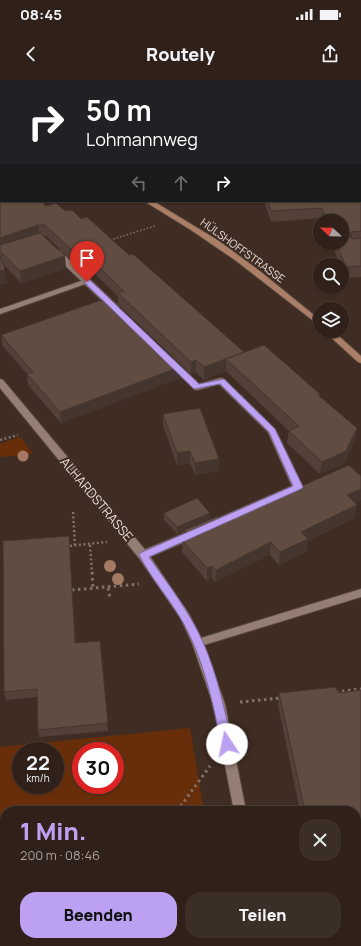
<!DOCTYPE html>
<html lang="de">
<meta charset="utf-8">
<style>
body{margin:0;font-family:Manrope,sans-serif;background:#3b2e27;color:#f1f3f6;height:100vh;display:flex;flex-direction:column;font-size:15px;white-space:nowrap}
*{box-sizing:border-box;margin:0}
p{font-size:13px;color:#a7a3a2}
.icon{flex:none;width:22px;height:22px;fill:none;stroke:currentColor;stroke-width:2;stroke-linecap:round;stroke-linejoin:round}
.map{position:relative;flex:1;overflow:hidden}
.panel{position:absolute;left:0px;top:726px;width:361px;height:140px;display:flex;flex-direction:column;background:#2f211a;border-radius:16px 16px 0 0;box-shadow:0 1px 3px #0004,0 0 0 1px #4a3e39}
.panel>*{flex:none}
.top-card{position:absolute;left:0px;top:0px;width:361px;height:122px;box-shadow:0 1px 3px #0004,0 0 0 1px #4a3e39;background:#202124;color:#fff;overflow:hidden}
.needle{width:26px;rotate:292deg}
.buttons{position:absolute;left:313px;top:134px;display:grid;gap:8px}
.buttons a{display:grid;place-items:center;width:36px;height:36px;border-radius:50%;background:#2f211a;box-shadow:0 1px 3px #0004,0 0 0 1px #4a3e39;font-size:20px}
.speed{position:absolute;left:12px;top:662px;display:flex;gap:8px;font-size:20px;font-weight:700;text-align:center}
.speed>*{display:grid;place-content:center;width:52px;height:52px;border-radius:50%;background:#2f211a;box-shadow:0 1px 3px #0004,0 0 0 1px #4a3e39;line-height:1}
.speed small{font-size:10px;font-weight:400}
.speed .limit{border:6px solid #d22;background:#fff;color:#111}
.pin{position:absolute;display:grid;place-items:center;width:34px;height:34px;color:#fff;margin:-41px -17px;border-radius:50% 50% 50% 0;rotate:-45deg;box-shadow:0 0 4px #0007}
.pin .icon{rotate:45deg}
.me{position:absolute;width:44px;margin:-22px;rotate:349deg;stroke-linejoin:round;filter:drop-shadow(0 0 3px #0008)}
.turn{display:flex;align-items:center;gap:14px;height:84px;padding:0 20px;font-size:18px}
.turn .icon{width:52px;height:52px;stroke-width:2.5}
.turn b{display:block;font-size:28px;line-height:34px}
.lanes{display:flex;align-items:center;height:38px;padding:0 20px;background:#0003;justify-content:center;gap:20px;direction:ltr}
.lanes .off{opacity:.35}
.round{display:grid;place-items:center;flex:none;width:42px;height:42px;border-radius:16px;background:#3b2e27}
.summary{display:flex;align-items:center;justify-content:space-between;height:68px;padding:0 20px}
h1{font-size:24px;font-weight:800;line-height:30px;color:#bca0f2}
.cta{display:flex;gap:8px;margin-top:auto;padding:8px 20px}
.cta a{flex:1;height:46px;border-radius:16px;background:#bca0f2;color:#111;font-size:16px;font-weight:800;line-height:46px;text-align:center}
.cta a+a{background:#3b2e27;color:#f1f3f6}
.status{display:flex;justify-content:space-between;align-items:center;height:28px;padding:0 20px;background:#2f211a;direction:ltr}
.status svg{height:11px;fill:currentColor}
header{display:flex;justify-content:space-between;align-items:center;height:52px;padding:0 20px;background:#2f211a;font-size:18px;font-weight:800}
.map>svg:first-child{display:block}
</style>
<div class="status"><b>08:45</b><svg viewBox="0 0 49 12"><path d="M0 12V9h3v3zM5 12V6h3v6zM10 12V3h3v9zM15 12V0h3v12zM26 1h20v11H26zM47 4h2v5h-2z"/></svg></div>
<header><svg class="icon" aria-label="back" viewBox="0 0 24 24"><path d="M15 5l-7 7 7 7"/></svg>Routely<svg class="icon" aria-label="share" viewBox="0 0 24 24"><path d="M12 15V3M7 8l5-5 5 5M5 13v7h14v-7"/></svg></header>
<div class="map">
<svg width="361" height="866" viewBox="0 0 361 866">
<rect width="100%" height="100%" fill="#3f2c22"/>
<!-- green -->
<path fill="#672e09" fill-rule="evenodd" d="M20 357 33 374 0 377V364Z
M190 648 204 731H5V861H225V866H0V667ZM21 671H55V705H21ZM81 671H115V705H81Z"/>
<g fill="none" stroke-linecap="round" stroke-linejoin="round">
<defs>
<path id="lane" d="M54 171H60L118 226V230H112L54 175Z
M171 279 174 280 199 304 221 298 224 299 275 349 303 407 301 409 215 449H207L206 446 207 443 292 406 268 352 219 304 197 310 194 309 168 284 167 282 168 280Z
M197 448 201 449 202 452 201 455 147 478H139L138 475 139 472Z"/>
<path id="street" d="M0 68H1V72H0Z
M84 200H90L91 202 0 234V229Z
M0 299 3 300 147 472 189 534 201 558 361 509V517L204 565 225 624 246 731H234L213 624 192 563 181 539 139 478 0 308Z
M260 861H274L275 866H261Z"/>
<path id="secondary" d="M0 46H1V51H0Z
M144 121H153L219 161 261 192 320 240V246L235 180 191 150Z
M324 251H333L361 276V283L358 282Z"/>
</defs>
<!-- lane casing -->
<use href="#lane" stroke="#57473f" stroke-width="2"/>
<!-- street casing -->
<use href="#street" stroke="#57473f" stroke-width="2"/>
<!-- secondary casing -->
<use href="#secondary" stroke="#57473f" stroke-width="2"/>
<!-- path-far2 -->
<path stroke="#83726a" stroke-width="1.5" stroke-dasharray="1.5 2" stroke-linecap="butt" d="M110 160 155 146"/>
<!-- path-far1 -->
<path stroke="#83726a" stroke-width="2.5" stroke-dasharray="2 2.5" stroke-linecap="butt" d="M0 360 18 355
M73 432 75 466
M90 465 92 493
M70 466 107 462"/>
<!-- path -->
<path stroke="#83726a" stroke-width="3" stroke-dasharray="2.5 3.5" stroke-linecap="butt" d="M92 492 93 509
M108 508 110 518
M72 510 139 504
M336 612 361 609
M240 622 281 618
M177 731 210 686
M0 739 5 745
M38 861V866
M184 861V866"/>
<!-- lane -->
<use href="#lane" fill="#957e73" fill-rule="evenodd"/>
<!-- street -->
<use href="#street" fill="#957e73" fill-rule="evenodd"/>
<!-- secondary -->
<use href="#secondary" fill="#ab7f67" fill-rule="evenodd"/>
</g>
<!-- trees -->
<g fill="#a47a65">
<circle cx="23" cy="376" r="5.5"/>
<circle cx="110" cy="486" r="6"/>
<circle cx="118" cy="499" r="6"/>
</g>
<!-- wall -->
<path fill="#534139" d="M0 0H36L34 1H1V11L0 10Z
M209 0H361V79H360V1H210Z
M0 104 46 126 65 131 81 139 129 175 244 272 320 314V317L357 348 355 360 344 384 320 394 287 363 289 351 226 291 204 300 196 292 191 294 118 225V216L83 183 76 185 46 156 44 157 66 188 21 203 3 184 7 203 0 205Z
M361 104V197L345 198 342 191V185H340L331 163H342V141H322L321 138 271 142 264 121H360Z
M1 255 180 298 61 343 28 305 27 294 2 265Z
M163 334 219 391 195 395 190 383 177 385 163 346Z
M361 396V420L355 423V438L308 461 307 471 279 485 270 475 215 502 212 498 207 501 182 472V460L184 459V451L177 454 164 440V433H210V439L223 441Z
M69 463 76 563 100 561 108 651 39 657 38 650 37 617 6 620 4 612Z
M361 610V845L356 846V731H300L278 625 279 613H338Z"/>
<!-- shaded-wall -->
<path fill="#44352e" d="M23 0H36L34 1H21Z
M38 145 40 157 0 171V158Z
M352 152 351 163 347 156Z
M82 171 83 183 76 185 75 173Z
M65 176 66 188 21 203 20 191Z
M5 189 7 203 0 205V191Z
M226 279V291L204 300V287Z
M196 280V292L191 294V282Z
M180 287V298L61 343 60 332Z
M357 348 355 360 344 384 320 394 322 382Z
M190 371V383L177 385V373Z
M219 379V391L195 395V383Z
M361 409V420L345 428 347 415Z
M357 425 355 438 308 461 307 471 279 485 280 472 301 452Z
M210 433V440L177 454V447Z
M271 462 270 475 215 502 216 490Z
M212 486V498L207 501V488Z"/>
<!-- building -->
<path fill="#614c42" stroke="#44352e" d="M0 0H23L21 1H1V4H0Z
M213 0H361V46L360 50V1H213Z
M360 50 361 51V67H360Z
M0 104H1V121H41L46 126 56 123 65 131 72 130 81 139 87 137 129 175 133 174 244 272 204 287 196 280 191 282 118 213 124 211 82 171 75 173 45 145H38L0 158Z
M360 104H361V151L352 152 347 156 353 159 361 158V186L346 187 336 163H342V141H327L322 128 271 131 268 121H360Z
M40 153 65 176 20 191 0 171V165Z
M0 175 5 189 0 191Z
M107 218 180 287 60 332 27 294 33 292 1 255Z
M264 265 320 314 318 315 357 348 346 371 322 382 289 351 299 346 226 279Z
M200 328 219 379 195 383 190 371 177 373 163 334Z
M349 385 361 396V409L347 415 357 425 301 452 308 459 280 472 271 462 216 490 212 486 207 488 182 460 190 456 184 450 218 436 223 441Z
M197 418 210 433 177 447 164 433Z
M69 456 75 563 100 561 108 643 38 650 37 609 4 612 3 461Z
M336 607 338 613 361 610V835H356V731H305L279 613Z"/>
<!-- route -->
<path fill="#bca0f2" stroke="#7a689d" d="M85 200H90L199 304 224 299 275 349 303 407 301 409 149 477C168 504 189 531 203 562 217 594 225 630 232 664L231 668H223L221 664C213 622 203 577 181 539 168 517 151 498 139 475L140 473 293 406 269 352 220 304 194 309 85 203Z"/>
<g text-anchor="middle" dominant-baseline="central" stroke-width="4" stroke-linejoin="round" paint-order="stroke">
<!-- far-street labels -->
<g font-size="11" fill="#e6d9d3" stroke="#3f2c22">
<text transform="translate(243 170) rotate(36)">HÜLSHOFFSTRASSE</text>
</g>
<!-- street labels -->
<g font-size="13" fill="#e6d9d3" stroke="#3f2c22">
<text transform="translate(97 419) rotate(50)">ALHARDSTRASSE</text>
</g>
</g>
</svg>
<div class="buttons">
<a><svg class="needle" viewBox="-14 -14 28 28"><path d="M0-13l5 13h-10z" fill="#e53935"/><path d="M0 13l5-13h-10z" fill="#a7a3a2"/></svg></a>
<a><svg class="icon" aria-label="search" viewBox="0 0 24 24"><circle cx="10" cy="10" r="6"/><path d="M15 15l6 6"/></svg></a>
<a><svg class="icon" aria-label="layers" viewBox="0 0 24 24"><path d="M12 4l9 5-9 5-9-5zM3 14l9 5 9-5"/></svg></a>
</div>
<div class="speed"><div>22<small>km/h</small></div><div class="limit">30</div></div>
<div class="pin" style="left:87px;top:202px;background:#d93025"><svg class="icon" aria-label="arrive" viewBox="0 0 24 24"><path d="M6 21V4h12l-3 4 3 4H6"/></svg></div>
<svg class="me" style="left:227px;top:664px" viewBox="-20 -20 40 40"><circle r="19" fill="#fff"/><path d="M0-13L10 11 0 6-10 11z" fill="#bca0f2"/></svg>
<div class="top-card">
<div class="turn"><svg class="icon" aria-label="right" viewBox="0 0 24 24"><path d="M7 20v-9h11M14 6l5 5-5 5"/></svg><div><b>50 m</b>Lohmannweg</div></div>
<div class="lanes"><svg class="icon off" aria-label="left" viewBox="0 0 24 24"><path d="M17 20v-9H6M10 6l-5 5 5 5"/></svg><svg class="icon off" aria-label="ahead" viewBox="0 0 24 24"><path d="M12 20V5M6 11l6-6 6 6"/></svg><svg class="icon" aria-label="right" viewBox="0 0 24 24"><path d="M7 20v-9h11M14 6l5 5-5 5"/></svg></div>
</div>
<section class="panel">
<div class="summary"><div><h1>1 Min.</h1><p>200 m · 08:46</p></div><a class="round"><svg class="icon" aria-label="close" viewBox="0 0 24 24"><path d="M6 6l12 12M18 6L6 18"/></svg></a></div>
<div class="cta"><a>Beenden</a><a>Teilen</a></div>
</section>
</div>
